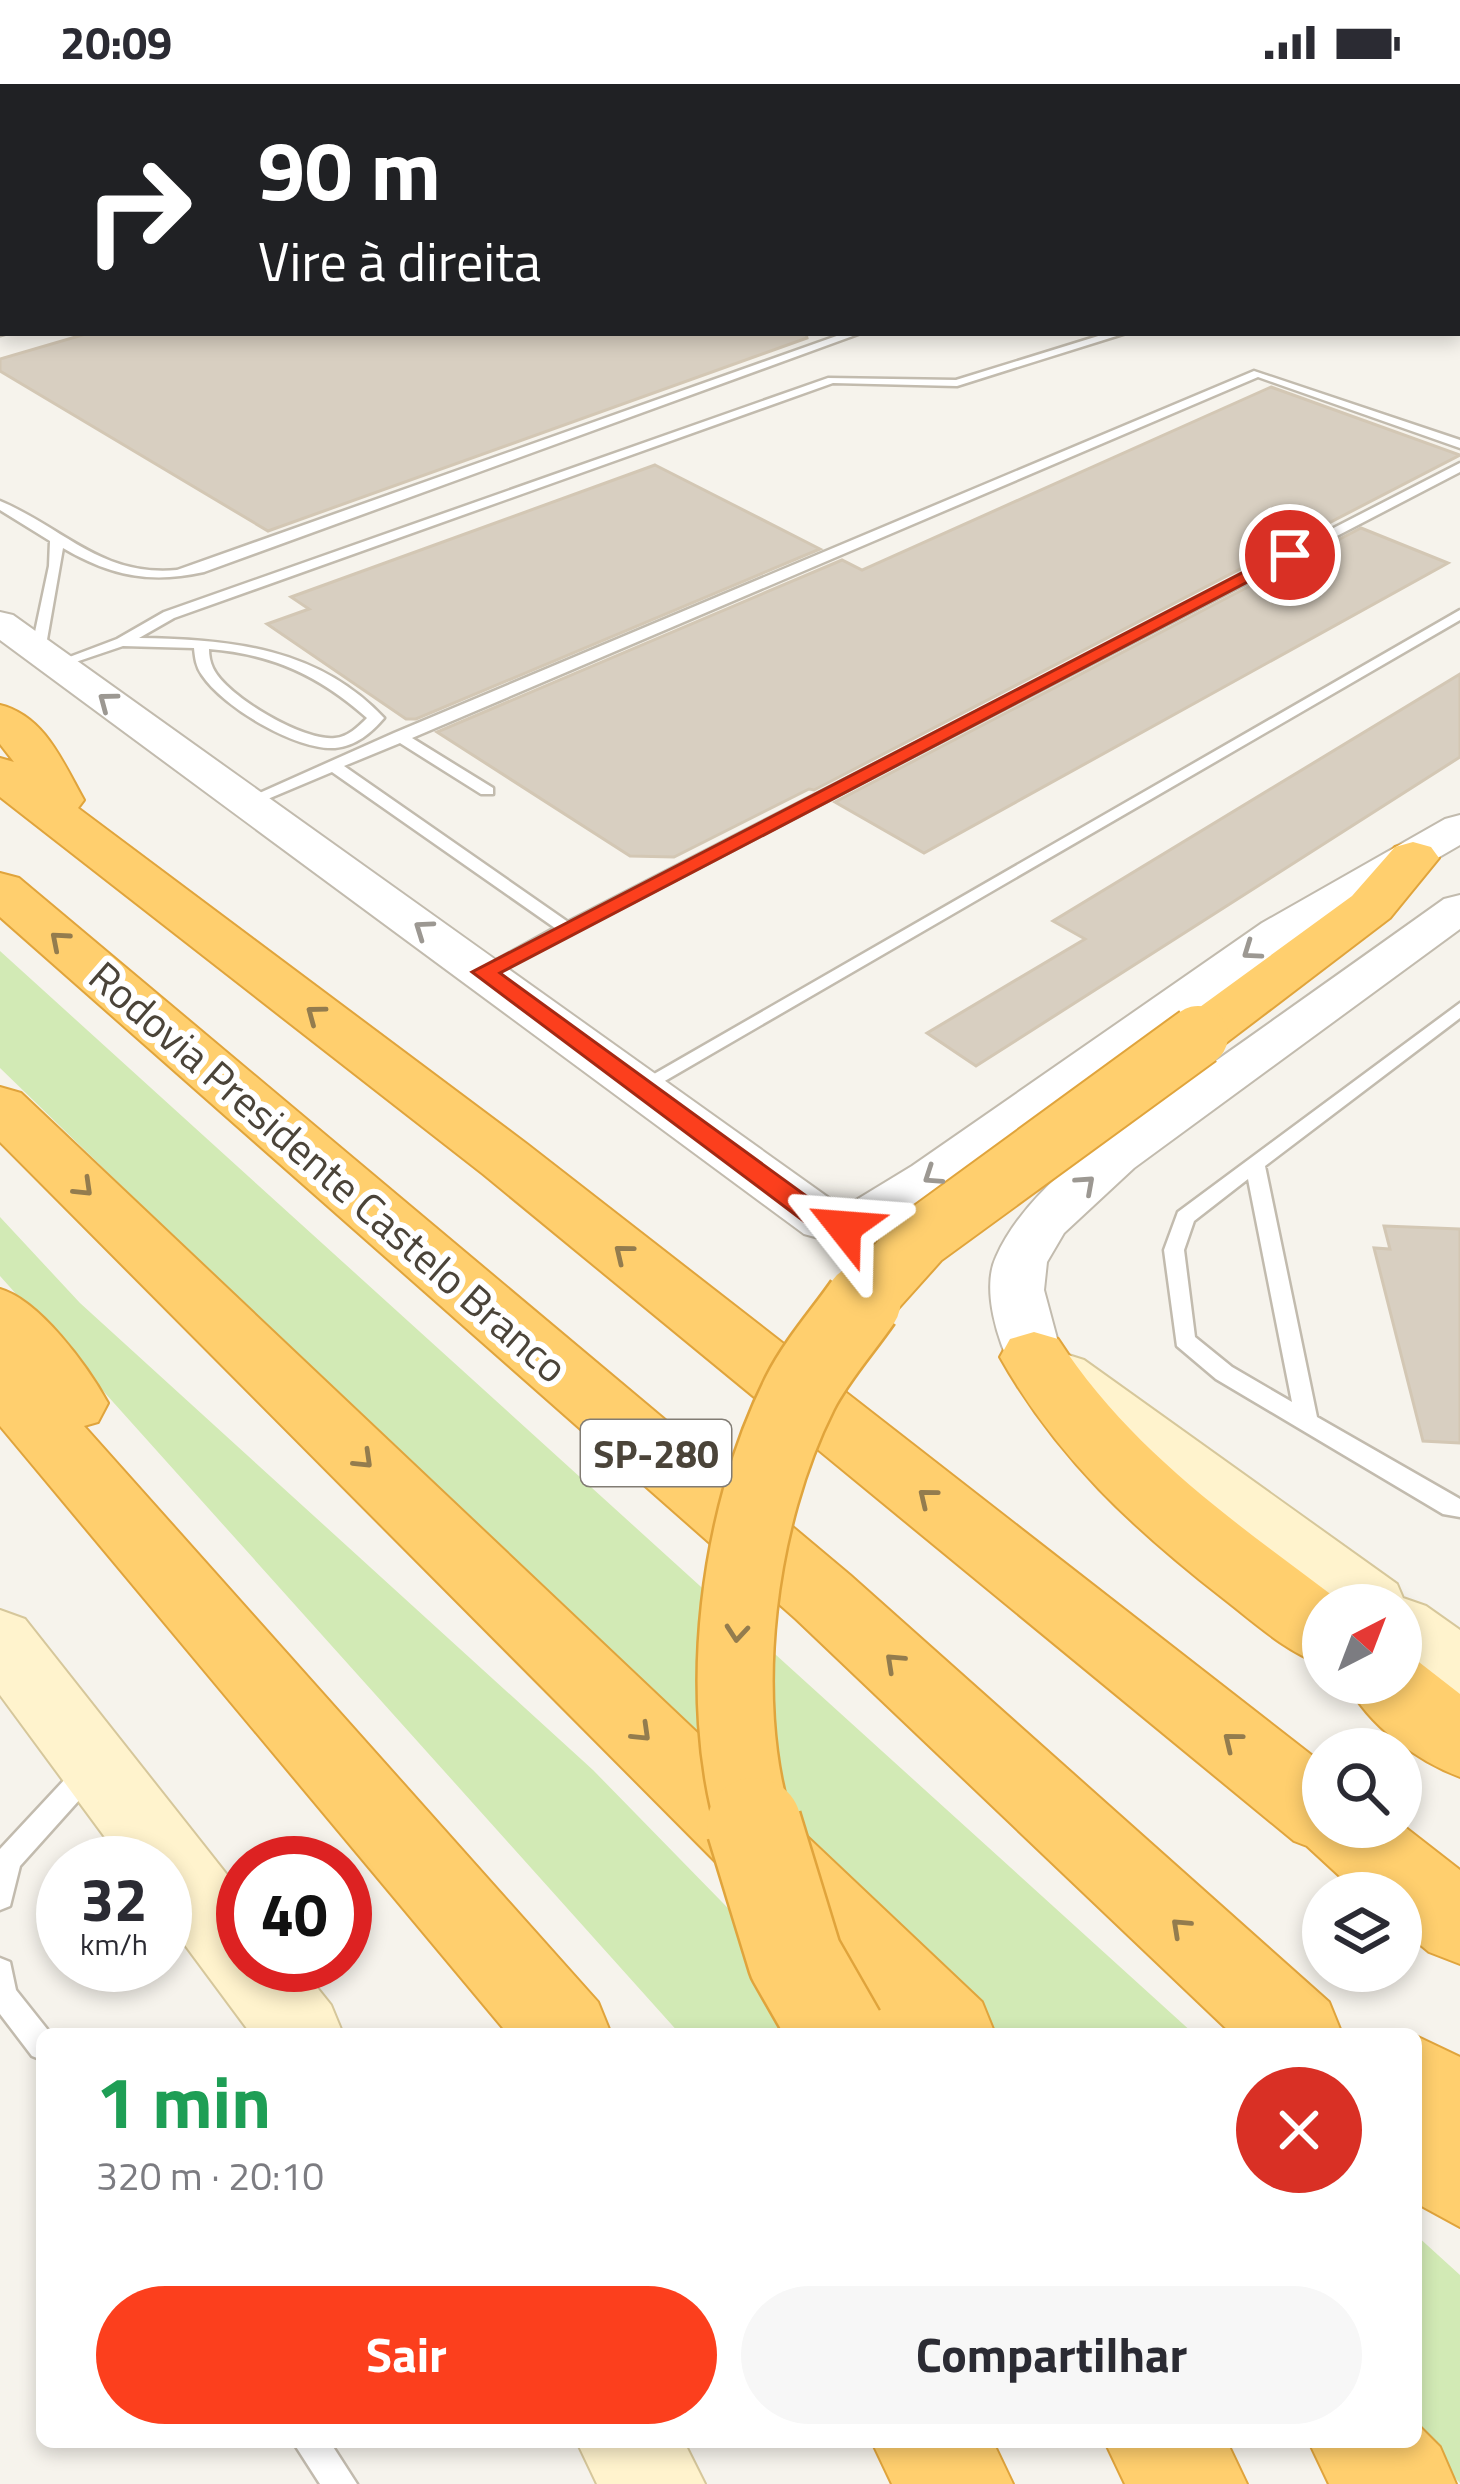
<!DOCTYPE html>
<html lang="pt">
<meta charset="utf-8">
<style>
body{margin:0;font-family:"Titillium Web",sans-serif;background:#f7f7f7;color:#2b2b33;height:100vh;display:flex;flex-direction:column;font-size:45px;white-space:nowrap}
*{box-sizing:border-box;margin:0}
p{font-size:39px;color:#7c7c81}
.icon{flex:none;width:66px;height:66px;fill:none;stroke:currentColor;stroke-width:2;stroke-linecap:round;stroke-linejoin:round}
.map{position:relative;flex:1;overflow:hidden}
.sheet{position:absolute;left:36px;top:1944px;width:1386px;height:420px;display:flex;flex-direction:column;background:#fff;border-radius:18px;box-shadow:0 6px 18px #0003}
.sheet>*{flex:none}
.banner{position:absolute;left:0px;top:0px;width:1461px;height:252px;box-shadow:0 6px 18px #0003;background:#202124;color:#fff;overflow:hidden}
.needle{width:78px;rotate:42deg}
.tools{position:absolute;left:1302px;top:1500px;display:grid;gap:24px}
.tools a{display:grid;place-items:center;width:120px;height:120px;border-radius:50%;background:#fff;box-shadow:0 6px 18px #0003;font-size:60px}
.speed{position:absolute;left:36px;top:1752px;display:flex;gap:24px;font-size:60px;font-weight:700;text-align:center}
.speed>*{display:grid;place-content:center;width:156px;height:156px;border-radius:50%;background:#fff;box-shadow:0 6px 18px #0003;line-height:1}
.speed small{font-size:30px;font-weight:400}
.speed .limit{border:18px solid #d22;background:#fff;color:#111}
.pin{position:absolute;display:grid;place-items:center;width:102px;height:102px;color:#fff;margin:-51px;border:6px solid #fff;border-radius:50%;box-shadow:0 3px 12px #0007}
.me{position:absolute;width:132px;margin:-66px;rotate:298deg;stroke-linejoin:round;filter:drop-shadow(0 0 9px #0008)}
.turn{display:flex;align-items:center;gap:42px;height:252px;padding:0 60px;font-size:54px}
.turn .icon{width:156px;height:156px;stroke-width:2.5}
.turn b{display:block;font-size:84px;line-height:102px}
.round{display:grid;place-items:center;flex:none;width:126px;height:126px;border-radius:63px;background:#f7f7f7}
.overview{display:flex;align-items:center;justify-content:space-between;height:204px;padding:0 60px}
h1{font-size:72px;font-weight:700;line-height:90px;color:#1e9e55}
.action{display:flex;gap:24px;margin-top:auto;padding:24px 60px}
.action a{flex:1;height:138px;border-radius:72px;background:#fc3f1d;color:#fff;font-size:48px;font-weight:700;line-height:138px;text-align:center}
.action a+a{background:#f7f7f7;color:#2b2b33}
.status{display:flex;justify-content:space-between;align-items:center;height:84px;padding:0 60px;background:#fff;direction:ltr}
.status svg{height:33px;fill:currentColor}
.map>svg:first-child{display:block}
</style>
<div class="status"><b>20:09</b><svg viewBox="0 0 49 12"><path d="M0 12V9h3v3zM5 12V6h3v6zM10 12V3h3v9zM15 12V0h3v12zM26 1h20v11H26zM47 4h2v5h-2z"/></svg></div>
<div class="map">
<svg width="1460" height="2400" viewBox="0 0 1460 2400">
<rect width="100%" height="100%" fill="#f6f3ec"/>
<!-- green -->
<path fill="#d2eab5" d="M0 867 1194 1950H997L0 984Z
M0 1133 80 1219 593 1686 851 1950H680L0 1192Z
M1416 2151 1460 2191V2399L1416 2356Z"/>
<!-- building -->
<path fill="#d8cfc1" stroke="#d3c7b4" stroke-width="3" d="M89 249H806L807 254 268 447 0 287V275Z
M1271 303 1460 371 814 706 809 705 674 773 630 772 437 648 842 476 862 486Z
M655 381 820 465 416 635H406L267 540 309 525 291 513Z
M1361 444 1448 479 924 769 835 718Z
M1460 590V673L976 982 927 949 1085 855 1053 837Z
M1384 1142 1460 1145V1359L1423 1357 1374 1164 1390 1165Z"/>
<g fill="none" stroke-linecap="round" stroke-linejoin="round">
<defs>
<path id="service" d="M0 122 3 123V129L0 128Z
M0 150 3 151V158L0 157Z
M0 244H3V249H7L0 251Z
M845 249H861L204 488C150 500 111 492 63 464L45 567 38 571 31 567 49 482 50 457 0 426V417C64 444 101 493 177 486Z
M1108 249H1126L957 302 833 299 174 534 139 554C230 555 319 564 384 634 371 649 356 662 335 664 296 666 224 624 202 591 196 583 195 574 194 564L123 562 58 584 51 580 117 555 164 528 828 294 956 296ZM209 565C272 570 320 592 367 634 358 643 348 653 335 654 304 658 226 612 213 584 210 578 209 571 209 565Z
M1254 287 1460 356V364L1258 293 412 654 493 704V710H481L400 659 344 682 568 838 1460 379V388L490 892H478L475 888 555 844 332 688 251 722H239L237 719 394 649Z
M1460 526V536L644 1009 637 1011 628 1005Z
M1460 919V934L1265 1082 1317 1333 1460 1415V1433L1443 1430 1216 1295 1177 1262 1164 1166 1178 1128ZM1248 1095 1292 1318 1232 1283 1195 1253 1184 1166 1194 1137Z
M90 1674 99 1678 103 1686 99 1694 20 1782 10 1822 0 1826V1765L81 1678Z
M0 1874 10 1878 16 1906 51 1950H42V1976L32 1972 0 1930Z
M293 2358H330L357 2400H320Z"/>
<path id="tertiary" d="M544 0H581L542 3Z
M0 33H3V47H0Z
M0 528 13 531 843 1124 912 1082 1262 839 1445 735 1460 731V761L1294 857 948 1106 879 1151 844 1161 804 1150 0 556Z
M1460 811V845L1134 1084 1064 1149 1047 1178 1044 1206 1062 1273 1054 1288 1034 1294 1014 1288C998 1259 981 1205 996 1173 1033 1089 1147 1026 1220 974 1295 921 1370 868 1444 815Z"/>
<path id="secondary" d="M1379 0H1410L1412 3H1381Z
M1458 15H1460V29H1458Z
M1062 1269 1084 1276 1397 1500 1403 1514 1426 1522 1460 1546V1617L1435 1608 1401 1582V1521L1323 1523 1040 1310 1031 1293 1040 1276Z
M0 1526 25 1535 243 1811V1881H299L331 1921 343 1950H251L165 1834V1779H124L0 1611Z
M577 2358H684L705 2400H597Z"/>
<path id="motorway" d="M0 621C45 632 63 679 84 716L78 724 527 1060 1323 1680V1743L1401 1740 1460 1786V1880L1429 1868 1401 1845V1809H1358L1307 1762 1294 1757 483 1090 0 713V674L14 678 0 660Z
M1413 758 1431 763 1439 774 1390 834 1218 965 1198 970 1178 965 1169 952 1178 939 1352 812 1395 763Z
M0 789 19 794 850 1491 1329 1918 1342 1950H1232L796 1535 0 833Z
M0 1003 21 1009 982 1918 995 1950H887L0 1058Z
M0 1205C39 1216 88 1282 108 1319L98 1338 84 1342 598 1918 611 1950H508L0 1342Z
M1034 1248 1058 1255C1131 1368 1239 1441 1345 1521H1323V1581C1285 1567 1256 1540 1224 1515 1134 1445 1056 1373 1000 1273L1010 1255Z
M1401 1570 1415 1575 1460 1610V1693C1417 1677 1368 1641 1347 1599H1401Z
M1416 1952 1460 1973V2143L1416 2119Z
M1416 2339 1440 2363 1456 2400H1329L1309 2358H1416Z
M872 2358H993L1013 2400H892Z
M1105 2358H1227L1247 2400H1125Z"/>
</defs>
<!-- service casing -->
<use href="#service" stroke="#c2bbae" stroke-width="5"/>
<!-- tertiary casing -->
<use href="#tertiary" stroke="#c2bbae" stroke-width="4"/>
<!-- secondary casing -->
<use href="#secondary" stroke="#d6c79b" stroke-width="4"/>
<!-- motorway casing -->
<use href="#motorway" stroke="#e0a43c" stroke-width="4"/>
<!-- service -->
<use href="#service" fill="#fff" fill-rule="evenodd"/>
<!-- tertiary -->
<use href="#tertiary" fill="#fff" fill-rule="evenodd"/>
<!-- secondary -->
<use href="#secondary" fill="#fff3cd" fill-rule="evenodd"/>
<!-- motorway -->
<use href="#motorway" fill="#ffcf6e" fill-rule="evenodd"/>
<defs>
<path id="motorway-bridge-far2" d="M861 1221 921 1154 1198 952"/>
<path id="motorway-bridge-far1" d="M755 1744C715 1613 738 1432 800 1309 816 1277 843 1247 863 1218"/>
<path id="motorway-bridge" d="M754 1741 795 1875 838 1950"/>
</defs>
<!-- motorway-bridge-far2 casing -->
<use href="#motorway-bridge-far2" stroke="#e0a43c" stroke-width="64" stroke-linecap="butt"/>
<!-- motorway-bridge-far1 casing -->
<use href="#motorway-bridge-far1" stroke="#e0a43c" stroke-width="80" stroke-linecap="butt"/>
<!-- motorway-bridge casing -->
<use href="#motorway-bridge" stroke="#e0a43c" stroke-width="99" stroke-linecap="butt"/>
<!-- motorway-bridge-far2 -->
<use href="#motorway-bridge-far2" stroke="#ffcf6e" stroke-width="60"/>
<!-- motorway-bridge-far1 -->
<use href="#motorway-bridge-far1" stroke="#ffcf6e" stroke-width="75"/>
<!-- motorway-bridge -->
<use href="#motorway-bridge" stroke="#ffcf6e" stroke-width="94"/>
</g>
<!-- one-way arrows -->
<defs><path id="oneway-chevron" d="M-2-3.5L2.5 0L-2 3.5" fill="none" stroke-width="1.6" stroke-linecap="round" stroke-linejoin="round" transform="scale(3)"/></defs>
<g stroke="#9c9892">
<use href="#oneway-chevron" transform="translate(107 617) rotate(-143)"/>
<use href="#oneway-chevron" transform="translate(423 845) rotate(-145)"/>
<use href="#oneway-chevron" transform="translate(1251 867) rotate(145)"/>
<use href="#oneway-chevron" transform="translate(932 1092) rotate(146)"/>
<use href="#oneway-chevron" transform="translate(1086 1100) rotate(-42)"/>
</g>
<g stroke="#937c4e">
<use href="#oneway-chevron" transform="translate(59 856) rotate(-139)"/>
<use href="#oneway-chevron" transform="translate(315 930) rotate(-143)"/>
<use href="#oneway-chevron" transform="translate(84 1104) rotate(44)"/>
<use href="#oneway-chevron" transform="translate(623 1169) rotate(-141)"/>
<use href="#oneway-chevron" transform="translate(364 1376) rotate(44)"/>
<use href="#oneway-chevron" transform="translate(927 1413) rotate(-141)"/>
<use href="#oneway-chevron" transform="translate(737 1549) rotate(95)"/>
<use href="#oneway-chevron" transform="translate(894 1578) rotate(-137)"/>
<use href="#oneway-chevron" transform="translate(642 1649) rotate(44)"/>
<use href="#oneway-chevron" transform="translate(1232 1657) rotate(-141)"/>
<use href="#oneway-chevron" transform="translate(1180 1843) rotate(-137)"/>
</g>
<!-- route -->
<path fill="#fc3f1d" stroke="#a42913" stroke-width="3" d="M1284 467 1299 471 500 889 831 1130 853 1136 857 1143 853 1149 844 1152 813 1144 472 888Z"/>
<g text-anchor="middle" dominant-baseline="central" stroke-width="12" stroke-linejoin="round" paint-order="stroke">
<!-- shield labels -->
<rect fill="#fff" stroke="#817c74" stroke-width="3" x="581" y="1336" width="150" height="66" rx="9"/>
<g font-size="39" font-weight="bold" fill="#4b4439">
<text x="656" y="1369">SP-280</text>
</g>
<!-- street labels -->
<g font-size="42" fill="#4b4439" stroke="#fff">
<text transform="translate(329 1087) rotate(41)">Rodovia Presidente Castelo Branco</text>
</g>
</g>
</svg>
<div class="tools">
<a><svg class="needle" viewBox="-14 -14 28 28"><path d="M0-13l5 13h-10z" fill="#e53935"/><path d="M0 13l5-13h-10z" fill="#7c7c81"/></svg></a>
<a><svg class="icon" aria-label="search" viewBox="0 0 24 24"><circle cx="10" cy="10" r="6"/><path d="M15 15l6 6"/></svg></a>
<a><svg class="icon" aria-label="layers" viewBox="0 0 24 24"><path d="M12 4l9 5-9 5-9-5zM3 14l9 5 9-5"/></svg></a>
</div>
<div class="speed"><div>32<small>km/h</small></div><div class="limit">40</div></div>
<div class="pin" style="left:1290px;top:471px;background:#d93025"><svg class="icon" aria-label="arrive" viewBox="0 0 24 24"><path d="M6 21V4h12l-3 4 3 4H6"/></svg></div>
<svg class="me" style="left:844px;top:1143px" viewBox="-20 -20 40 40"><path d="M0-17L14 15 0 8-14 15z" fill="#fc3f1d" stroke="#fff" stroke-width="4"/></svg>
<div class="banner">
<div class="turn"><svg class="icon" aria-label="right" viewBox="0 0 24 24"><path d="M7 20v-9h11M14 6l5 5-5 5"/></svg><div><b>90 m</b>Vire à direita</div></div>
</div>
<section class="sheet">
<div class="overview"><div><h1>1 min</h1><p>320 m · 20:10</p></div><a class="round" style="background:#d93025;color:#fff"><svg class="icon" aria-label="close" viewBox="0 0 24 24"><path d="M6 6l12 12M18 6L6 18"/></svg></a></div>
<div class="action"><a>Sair</a><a>Compartilhar</a></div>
</section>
</div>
